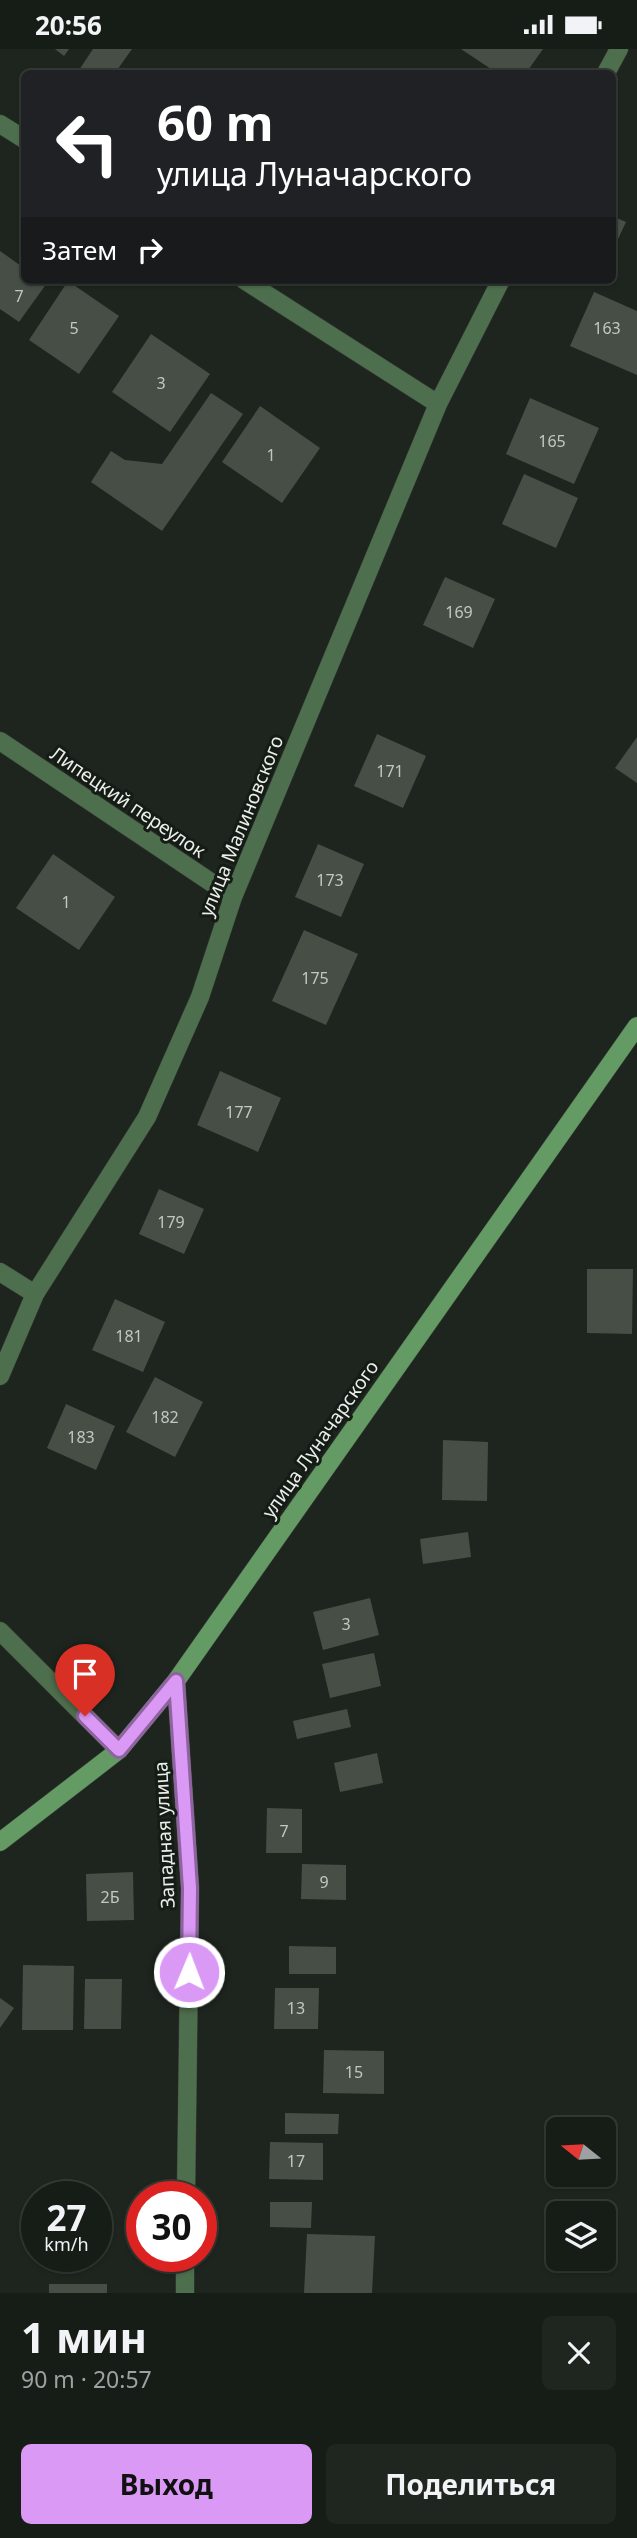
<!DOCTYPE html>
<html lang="ru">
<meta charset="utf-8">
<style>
body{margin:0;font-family:"Noto Sans",sans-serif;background:#1f251f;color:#f1f3f6;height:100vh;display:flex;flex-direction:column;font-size:26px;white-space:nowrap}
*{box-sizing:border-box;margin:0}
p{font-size:23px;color:#9ea1a1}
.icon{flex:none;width:38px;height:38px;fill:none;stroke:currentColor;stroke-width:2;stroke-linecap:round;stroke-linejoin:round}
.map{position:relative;height:2244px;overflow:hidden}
.panel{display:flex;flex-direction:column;background:#161c16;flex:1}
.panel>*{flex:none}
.hud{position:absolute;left:21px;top:21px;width:595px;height:214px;border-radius:10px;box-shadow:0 2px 5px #0004,0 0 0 2px #353a35;background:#202124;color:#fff;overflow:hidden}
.needle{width:46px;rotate:288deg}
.tools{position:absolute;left:546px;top:2068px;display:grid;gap:14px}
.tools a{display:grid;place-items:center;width:70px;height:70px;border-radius:10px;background:#161c16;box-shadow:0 2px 5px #0004,0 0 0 2px #353a35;font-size:35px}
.speed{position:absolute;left:21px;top:2132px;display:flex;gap:14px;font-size:35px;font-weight:700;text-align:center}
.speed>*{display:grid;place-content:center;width:91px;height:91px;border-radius:50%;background:#161c16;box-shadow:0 2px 5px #0004,0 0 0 2px #353a35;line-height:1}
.speed small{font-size:18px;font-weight:400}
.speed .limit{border:10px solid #d22;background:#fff;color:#111}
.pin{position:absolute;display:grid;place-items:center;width:60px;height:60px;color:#fff;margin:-72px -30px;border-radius:50% 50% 50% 0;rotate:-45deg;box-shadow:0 0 7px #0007}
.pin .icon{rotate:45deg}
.me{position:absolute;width:77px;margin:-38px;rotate:1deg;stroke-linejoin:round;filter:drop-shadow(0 0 5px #0008)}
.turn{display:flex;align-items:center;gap:24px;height:147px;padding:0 21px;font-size:32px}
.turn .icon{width:91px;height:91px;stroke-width:2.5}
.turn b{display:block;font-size:49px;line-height:60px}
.then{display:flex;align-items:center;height:66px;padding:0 21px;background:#0003;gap:14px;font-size:26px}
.round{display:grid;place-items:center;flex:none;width:74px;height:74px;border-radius:10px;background:#1f251f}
.headline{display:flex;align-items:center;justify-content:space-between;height:119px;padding:0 21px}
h1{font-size:42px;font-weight:700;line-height:52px}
.action{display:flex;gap:14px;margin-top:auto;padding:14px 21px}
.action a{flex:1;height:80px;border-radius:10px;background:#db99f6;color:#111;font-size:28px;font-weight:700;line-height:80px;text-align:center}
.action a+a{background:#1f251f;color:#f1f3f6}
.status{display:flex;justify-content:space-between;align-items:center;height:49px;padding:0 35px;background:#161c16;direction:ltr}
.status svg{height:19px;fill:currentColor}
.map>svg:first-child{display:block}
</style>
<div class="status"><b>20:56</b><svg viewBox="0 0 49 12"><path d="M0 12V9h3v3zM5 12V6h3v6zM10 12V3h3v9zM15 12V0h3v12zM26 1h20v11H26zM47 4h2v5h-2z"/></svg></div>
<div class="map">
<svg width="637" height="2244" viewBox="0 0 637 2244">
<rect width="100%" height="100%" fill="#1e251e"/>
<!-- building -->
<path fill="#474e46" d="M55 0H69L64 7Z
M93 0H132L115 24H77Z
M461 0H543L526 24H497Z
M612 167 626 173 612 203Z
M0 202 24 219V231H43L47 234 19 273 0 260Z
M68 232 119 267 79 325 29 291Z
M594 243 637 262V326L570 297Z
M151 285 210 325 170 383 112 343Z
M211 344 243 365 162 482 91 433 111 402 125 411 162 415Z
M530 349 599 379 574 435 506 405Z
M260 357 320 399 282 454 222 413Z
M524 425 578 449 556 499 502 475Z
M445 528 495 550 473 599 423 576Z
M377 685 426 707 403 759 354 737Z
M637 688V734L615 719Z
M318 795 364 815 341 868 295 848Z
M53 805 115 848 79 901 16 859Z
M304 881 358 905 326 976 272 952Z
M220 1022 281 1049 258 1103 197 1076Z
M159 1140 204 1160 184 1205 139 1185Z
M587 1220H633L632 1285 587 1284Z
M115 1250 165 1273 143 1323 92 1301Z
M155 1328 203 1353 175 1408 126 1383Z
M66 1355 115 1377 96 1421 47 1399Z
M443 1391 488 1393 487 1452 442 1451Z
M468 1483 471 1508 423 1515 420 1490Z
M370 1549 379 1586 323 1601 313 1563Z
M374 1604 381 1637 330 1649 322 1615Z
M347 1660 351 1678 297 1690 293 1672Z
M377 1704 383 1734 340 1743 334 1714Z
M267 1759 302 1760V1804H266Z
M302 1815 346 1816V1851L301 1850Z
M133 1823 134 1871 87 1872 86 1825Z
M289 1897 336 1898V1925H289Z
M23 1916 74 1917 73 1981H22Z
M85 1930H122L121 1980H84Z
M275 1939H319L318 1980H274Z
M0 1949 14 1959 0 1979Z
M324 2001 384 2002V2045L323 2044Z
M285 2064 339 2065 338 2085H285Z
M270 2093 323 2094V2131L269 2130Z
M270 2153H312L311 2179 270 2178Z
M96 2163H106L105 2202H96Z
M307 2185 375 2187 372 2244H304Z
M49 2235H107V2244H49Z"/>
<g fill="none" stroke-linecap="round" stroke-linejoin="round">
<defs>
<path id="street" d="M606 24 619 0
M0 75 24 90
M244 231 438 355
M0 692 233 848
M0 1223 35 1245
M0 1327 35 1245 147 1068 200 948 233 848 438 355 501 231
M0 1582 119 1701
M176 1632 190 1839 186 2147
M185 2244V2207"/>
<path id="secondary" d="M0 1793 119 1701 176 1632 637 977"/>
</defs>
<!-- street casing -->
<use href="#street" stroke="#3b413b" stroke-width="19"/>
<!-- secondary casing -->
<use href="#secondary" stroke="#3b413b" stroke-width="19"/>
<!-- street -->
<use href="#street" stroke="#4e6f4d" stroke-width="18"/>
<!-- secondary -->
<use href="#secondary" stroke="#649a63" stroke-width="18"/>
</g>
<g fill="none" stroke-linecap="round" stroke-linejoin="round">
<defs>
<path id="route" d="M85 1667 119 1701 176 1632 190 1839 189 1923"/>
</defs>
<!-- route casing -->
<use href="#route" stroke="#8e63a0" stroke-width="18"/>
<!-- route -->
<use href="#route" stroke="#db99f6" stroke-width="12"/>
</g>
<g text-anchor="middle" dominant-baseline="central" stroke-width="6" stroke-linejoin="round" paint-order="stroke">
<!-- number labels -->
<g font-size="16" fill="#c2c7c2">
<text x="19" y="247">7</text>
<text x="74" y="279">5</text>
<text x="607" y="279">163</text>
<text x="161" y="334">3</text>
<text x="552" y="392">165</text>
<text x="271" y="406">1</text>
<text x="459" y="563">169</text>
<text x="390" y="722">171</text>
<text x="330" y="831">173</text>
<text x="66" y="853">1</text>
<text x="315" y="929">175</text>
<text x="239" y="1063">177</text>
<text x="171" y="1173">179</text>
<text x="129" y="1287">181</text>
<text x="165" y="1368">182</text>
<text x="81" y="1388">183</text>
<text x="346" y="1575">3</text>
<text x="284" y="1782">7</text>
<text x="324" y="1833">9</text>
<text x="110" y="1848">2Б</text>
<text x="296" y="1959">13</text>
<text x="354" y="2023">15</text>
<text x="296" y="2112">17</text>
</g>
<!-- street labels -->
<g font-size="19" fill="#ebefeb" stroke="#151b15">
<text transform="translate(128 753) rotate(34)">Липецкий переулок</text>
<text transform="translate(241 777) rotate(-68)">улица Малиновского</text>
<text transform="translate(320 1390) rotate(-55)">улица Луначарского</text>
<text transform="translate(164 1786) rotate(-93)">Западная улица</text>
</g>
</g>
</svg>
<div class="tools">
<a><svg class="needle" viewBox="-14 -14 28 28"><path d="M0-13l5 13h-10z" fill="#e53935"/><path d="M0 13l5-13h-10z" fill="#9ea1a1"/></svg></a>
<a><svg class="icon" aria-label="layers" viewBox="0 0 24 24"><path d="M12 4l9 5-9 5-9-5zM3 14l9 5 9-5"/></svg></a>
</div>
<div class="speed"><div>27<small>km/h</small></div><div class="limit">30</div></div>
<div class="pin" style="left:85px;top:1667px;background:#d93025"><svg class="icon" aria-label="arrive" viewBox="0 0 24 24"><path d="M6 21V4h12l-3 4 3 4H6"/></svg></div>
<svg class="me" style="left:189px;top:1923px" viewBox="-20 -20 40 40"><circle r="17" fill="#db99f6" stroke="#fff" stroke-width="3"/><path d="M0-11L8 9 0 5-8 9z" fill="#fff"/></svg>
<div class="hud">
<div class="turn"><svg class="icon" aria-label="left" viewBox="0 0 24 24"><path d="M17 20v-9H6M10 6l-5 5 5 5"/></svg><div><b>60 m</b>улица Луначарского</div></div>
<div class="then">Затем<svg class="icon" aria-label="right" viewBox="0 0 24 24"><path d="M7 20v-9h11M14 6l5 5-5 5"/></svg></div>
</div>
</div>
<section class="panel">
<div class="headline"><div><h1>1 мин</h1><p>90 m · 20:57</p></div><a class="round"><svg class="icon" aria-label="close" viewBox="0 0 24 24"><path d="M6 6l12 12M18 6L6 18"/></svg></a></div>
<div class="action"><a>Выход</a><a>Поделиться</a></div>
</section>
